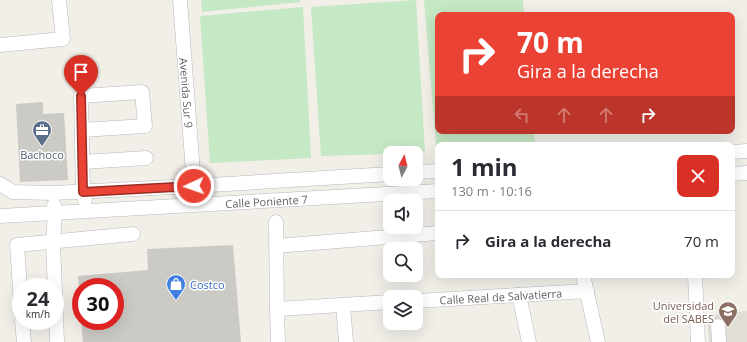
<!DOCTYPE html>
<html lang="es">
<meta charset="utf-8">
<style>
body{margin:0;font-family:"Open Sans",sans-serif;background:#f7f7f7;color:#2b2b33;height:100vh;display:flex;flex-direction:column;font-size:15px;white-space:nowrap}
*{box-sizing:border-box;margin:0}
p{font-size:13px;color:#7c7c81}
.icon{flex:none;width:22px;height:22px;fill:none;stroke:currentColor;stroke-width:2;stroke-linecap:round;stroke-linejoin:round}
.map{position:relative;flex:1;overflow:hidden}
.drawer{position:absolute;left:435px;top:142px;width:300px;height:136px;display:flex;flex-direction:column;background:#fff;border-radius:8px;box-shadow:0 4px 16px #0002}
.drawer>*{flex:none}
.top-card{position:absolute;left:435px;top:12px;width:300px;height:122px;border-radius:8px;box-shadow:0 4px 16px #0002;background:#ea4335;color:#fff;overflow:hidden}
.needle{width:26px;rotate:7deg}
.fabs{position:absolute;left:383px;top:146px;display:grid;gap:8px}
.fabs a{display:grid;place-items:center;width:40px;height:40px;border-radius:8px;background:#fff;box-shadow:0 4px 16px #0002;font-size:20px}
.speed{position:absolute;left:12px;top:278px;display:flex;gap:8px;font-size:20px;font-weight:700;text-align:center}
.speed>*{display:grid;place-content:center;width:52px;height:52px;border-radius:50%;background:#fff;box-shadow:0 4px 16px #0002;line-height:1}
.speed small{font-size:10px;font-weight:400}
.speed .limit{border:6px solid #d22;background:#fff;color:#111}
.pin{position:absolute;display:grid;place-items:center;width:34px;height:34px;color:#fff;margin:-41px -17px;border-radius:50% 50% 50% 0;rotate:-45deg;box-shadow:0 0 4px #0007}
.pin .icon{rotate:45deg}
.me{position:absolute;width:44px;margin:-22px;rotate:267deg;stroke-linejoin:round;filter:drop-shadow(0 0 3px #0008)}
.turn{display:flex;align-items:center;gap:14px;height:84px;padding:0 16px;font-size:18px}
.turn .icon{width:52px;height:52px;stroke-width:2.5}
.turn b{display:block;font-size:28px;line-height:34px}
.lanes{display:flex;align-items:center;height:38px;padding:0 16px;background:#0003;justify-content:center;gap:20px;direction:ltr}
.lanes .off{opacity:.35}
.round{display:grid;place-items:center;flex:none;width:42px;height:42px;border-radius:8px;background:#f7f7f7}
.headline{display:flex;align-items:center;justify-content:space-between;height:68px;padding:0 16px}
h1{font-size:24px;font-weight:700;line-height:30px}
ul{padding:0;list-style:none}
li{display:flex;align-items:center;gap:12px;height:60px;padding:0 16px;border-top:1px solid #e1e1e2}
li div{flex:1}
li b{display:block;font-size:15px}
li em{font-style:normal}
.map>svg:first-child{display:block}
</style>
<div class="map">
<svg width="747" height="342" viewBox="0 0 747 342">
<rect width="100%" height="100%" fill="#f1efe8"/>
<!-- education -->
<path fill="#e1ded6" d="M747 311V342H709L707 315Z"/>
<!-- green -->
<path fill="#c5e8c5" d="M201 0H300V2L202 12Z
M416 0 425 153H390V154L321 156 311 7Z
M424 0H523L524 15H438V131H534L535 145H438V156L437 157Z
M303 7 311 158 210 163 200 16Z"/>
<!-- building -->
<path fill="#cccac5" d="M43 102V114L64 113 68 180 20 182 16 104Z
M233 245 241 342H83L81 321H115V287H81V298H80L78 276 148 270 147 249Z"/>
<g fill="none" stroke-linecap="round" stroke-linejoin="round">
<defs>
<g id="minor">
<path id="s1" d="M180 0 194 186"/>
<path d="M0 45 63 39 59 0"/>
<path d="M82 130 145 126 142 92 81 96 83 192 85 200"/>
<path d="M732 152 747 151"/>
<path d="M83 162 146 158"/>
<path d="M416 172 438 171"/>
<path d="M732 174 747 173"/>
<path d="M0 184 13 192 53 193 194 186 390 174"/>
<path d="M54 205 55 213 53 242 57 342"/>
<path id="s2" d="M0 216 438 191"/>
<path d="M276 222 277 309 278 342"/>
<path d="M276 246 438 233"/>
<path d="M583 275 598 342"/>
<path d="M695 275 698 342"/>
<path d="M519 295 529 342"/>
<path id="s3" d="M416 301 587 291"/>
<path d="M21 304 17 245 133 234"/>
<path d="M343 305 346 342"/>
<path d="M277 309 390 302"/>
<path d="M22 321 24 342"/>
<path d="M718 326 719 342"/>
</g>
</defs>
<!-- minor casing -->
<use href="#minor" stroke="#b5b8bc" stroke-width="15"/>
<!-- minor -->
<use href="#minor" stroke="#fff" stroke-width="14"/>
</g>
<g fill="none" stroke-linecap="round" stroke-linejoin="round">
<defs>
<path id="route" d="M81 96 83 192 194 186"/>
</defs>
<!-- route casing -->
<use href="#route" stroke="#982c22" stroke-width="10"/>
<!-- route -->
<use href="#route" stroke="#ea4335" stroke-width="7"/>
</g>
<!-- icons -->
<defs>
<symbol id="office-pin" viewBox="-11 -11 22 30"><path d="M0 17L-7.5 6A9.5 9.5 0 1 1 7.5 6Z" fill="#5c6f8a" stroke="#fff"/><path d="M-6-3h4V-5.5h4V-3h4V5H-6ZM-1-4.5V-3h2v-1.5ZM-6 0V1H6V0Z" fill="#fff"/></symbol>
<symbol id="shop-pin" viewBox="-11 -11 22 30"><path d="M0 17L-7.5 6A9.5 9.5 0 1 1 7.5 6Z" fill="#3f7fe0" stroke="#fff"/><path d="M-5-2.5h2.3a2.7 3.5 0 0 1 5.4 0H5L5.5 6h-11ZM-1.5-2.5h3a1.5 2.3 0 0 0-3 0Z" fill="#fff"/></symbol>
<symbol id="university-pin" viewBox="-11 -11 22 30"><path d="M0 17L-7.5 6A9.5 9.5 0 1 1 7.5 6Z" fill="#8d6e63" stroke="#fff"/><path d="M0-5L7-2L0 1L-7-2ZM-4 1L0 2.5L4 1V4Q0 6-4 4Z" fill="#fff"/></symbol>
</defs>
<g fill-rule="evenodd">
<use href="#office-pin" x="31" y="119" width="22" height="30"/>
<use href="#shop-pin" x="165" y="273" width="22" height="30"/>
<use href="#university-pin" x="717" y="300" width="22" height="30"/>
</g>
<g text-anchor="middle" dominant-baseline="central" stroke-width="3" stroke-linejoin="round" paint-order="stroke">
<!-- street labels -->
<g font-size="11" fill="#5f6368" stroke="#fff">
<text stroke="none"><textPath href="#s1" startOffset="93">Avenida Sur 9</textPath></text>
<text stroke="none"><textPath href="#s2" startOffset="267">Calle Poniente 7</textPath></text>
<text stroke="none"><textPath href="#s3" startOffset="85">Calle Real de Salvatierra</textPath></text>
</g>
<!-- service labels -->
<g font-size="11" fill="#4e5e75" stroke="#fff">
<text x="42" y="154">Bachoco</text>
</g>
<!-- shop labels -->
<g font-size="11" fill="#366cbe" stroke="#fff" text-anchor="start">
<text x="190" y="284">Costco</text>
</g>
<!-- education labels -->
<g font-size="11" fill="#785e54" stroke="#fff" text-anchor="end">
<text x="714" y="305">Universidad<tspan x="714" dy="13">del SABES</tspan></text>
</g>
</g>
</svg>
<div class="fabs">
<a><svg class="needle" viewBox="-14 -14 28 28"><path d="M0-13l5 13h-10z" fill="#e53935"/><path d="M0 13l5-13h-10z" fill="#7c7c81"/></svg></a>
<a><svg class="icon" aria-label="sound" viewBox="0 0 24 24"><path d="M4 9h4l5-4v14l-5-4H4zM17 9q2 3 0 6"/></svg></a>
<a><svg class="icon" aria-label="search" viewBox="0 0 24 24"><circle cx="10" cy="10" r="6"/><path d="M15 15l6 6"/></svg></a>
<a><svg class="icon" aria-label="layers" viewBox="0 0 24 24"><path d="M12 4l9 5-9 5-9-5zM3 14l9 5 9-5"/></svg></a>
</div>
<div class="speed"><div>24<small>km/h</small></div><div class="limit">30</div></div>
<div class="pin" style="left:81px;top:96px;background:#d93025"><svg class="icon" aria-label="arrive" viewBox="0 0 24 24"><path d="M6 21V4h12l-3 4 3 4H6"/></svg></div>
<svg class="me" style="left:194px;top:186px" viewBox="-20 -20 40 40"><circle r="17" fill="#ea4335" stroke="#fff" stroke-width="3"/><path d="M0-11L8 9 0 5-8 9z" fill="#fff"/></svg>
<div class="top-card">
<div class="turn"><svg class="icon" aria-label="right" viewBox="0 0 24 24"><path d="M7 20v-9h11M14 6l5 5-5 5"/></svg><div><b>70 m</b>Gira a la derecha</div></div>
<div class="lanes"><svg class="icon off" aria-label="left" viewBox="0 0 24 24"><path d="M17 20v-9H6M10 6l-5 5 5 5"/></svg><svg class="icon off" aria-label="ahead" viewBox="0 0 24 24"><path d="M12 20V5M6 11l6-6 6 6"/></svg><svg class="icon off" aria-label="ahead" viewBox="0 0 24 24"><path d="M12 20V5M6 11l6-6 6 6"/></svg><svg class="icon" aria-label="right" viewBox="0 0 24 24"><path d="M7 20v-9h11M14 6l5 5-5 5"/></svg></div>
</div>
<section class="drawer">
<div class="headline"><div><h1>1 min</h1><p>130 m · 10:16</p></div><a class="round" style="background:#d93025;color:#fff"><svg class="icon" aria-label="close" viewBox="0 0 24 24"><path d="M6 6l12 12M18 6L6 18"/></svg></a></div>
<ul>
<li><svg class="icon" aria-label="right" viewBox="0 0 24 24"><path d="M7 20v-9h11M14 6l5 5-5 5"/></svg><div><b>Gira a la derecha</b></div><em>70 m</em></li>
</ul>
</section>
</div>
